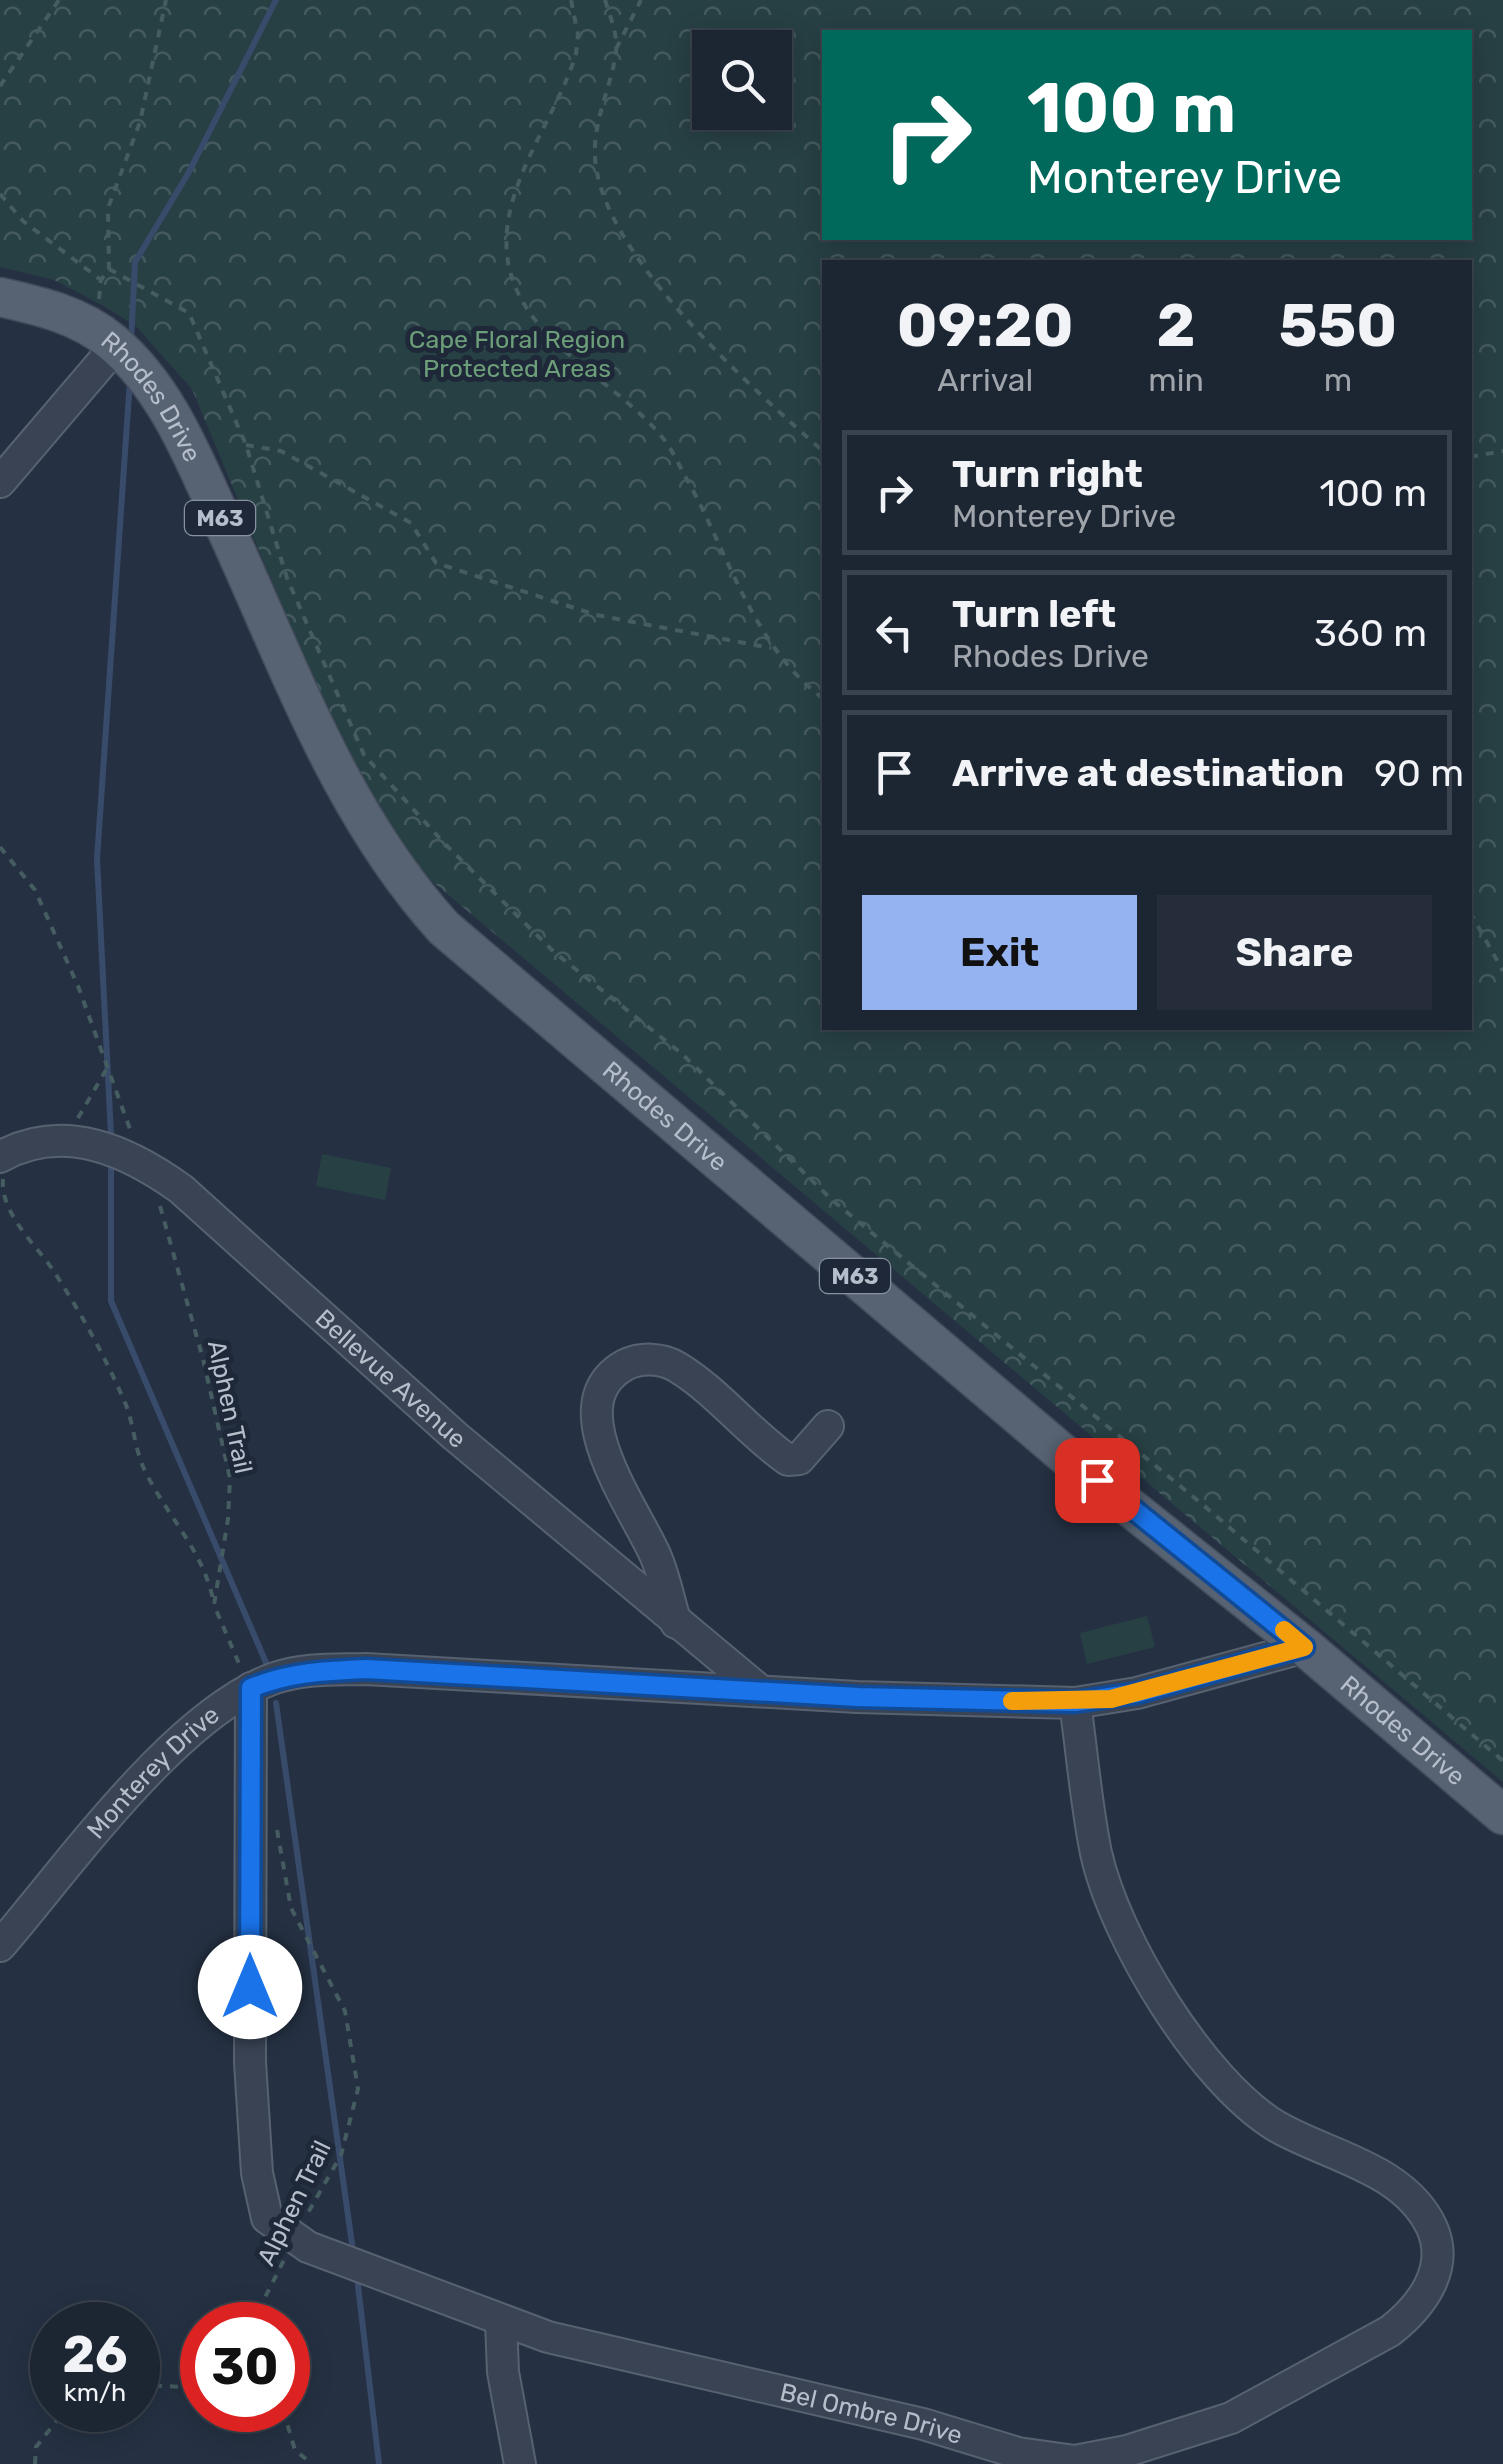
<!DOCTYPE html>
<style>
body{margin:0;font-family:Rubik,sans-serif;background:#252d3a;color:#f1f3f6;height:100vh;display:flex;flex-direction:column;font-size:38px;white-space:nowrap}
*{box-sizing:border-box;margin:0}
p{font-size:32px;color:#a0a5ac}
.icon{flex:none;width:55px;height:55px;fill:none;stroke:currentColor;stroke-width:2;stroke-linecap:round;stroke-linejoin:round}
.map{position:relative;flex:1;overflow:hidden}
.details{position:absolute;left:822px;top:260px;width:650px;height:770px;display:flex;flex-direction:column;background:#1c2532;border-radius:0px;box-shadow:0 5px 25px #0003,0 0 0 2px #3a424d}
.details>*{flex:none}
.banner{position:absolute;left:822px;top:30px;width:650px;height:210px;border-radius:0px;box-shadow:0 5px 25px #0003,0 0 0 2px #3a424d;background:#00695c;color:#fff;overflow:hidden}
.controls{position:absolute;left:692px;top:30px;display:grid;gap:20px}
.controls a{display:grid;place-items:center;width:100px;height:100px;border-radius:0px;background:#1c2532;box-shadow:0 5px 25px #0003,0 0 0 2px #3a424d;font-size:50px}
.speed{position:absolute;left:30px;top:2302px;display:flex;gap:20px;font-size:50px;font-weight:700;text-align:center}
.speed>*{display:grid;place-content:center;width:130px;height:130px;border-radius:50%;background:#1c2532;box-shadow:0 5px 25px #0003,0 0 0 2px #3a424d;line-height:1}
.speed small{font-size:25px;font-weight:400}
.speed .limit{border:15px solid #d22;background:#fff;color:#111}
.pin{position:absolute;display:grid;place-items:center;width:85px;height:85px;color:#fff;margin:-42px;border-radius:20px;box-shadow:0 5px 15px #0006}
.me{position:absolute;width:110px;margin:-55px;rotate:0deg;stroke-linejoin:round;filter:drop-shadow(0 0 8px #0008)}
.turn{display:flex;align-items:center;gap:35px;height:210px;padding:0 40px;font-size:45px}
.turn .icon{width:130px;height:130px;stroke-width:2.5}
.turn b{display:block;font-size:70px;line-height:85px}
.eta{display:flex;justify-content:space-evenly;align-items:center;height:170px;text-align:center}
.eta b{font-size:60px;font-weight:700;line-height:70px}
.cta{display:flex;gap:20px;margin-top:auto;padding:20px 40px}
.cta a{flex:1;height:115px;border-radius:0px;background:#95b2f1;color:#111;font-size:40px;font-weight:700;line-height:115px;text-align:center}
.cta a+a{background:#252d3a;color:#f1f3f6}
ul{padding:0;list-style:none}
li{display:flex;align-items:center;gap:30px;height:125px;margin:0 20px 15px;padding:0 20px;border:5px solid #3a424d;border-radius:0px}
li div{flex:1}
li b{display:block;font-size:38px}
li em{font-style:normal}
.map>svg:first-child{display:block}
</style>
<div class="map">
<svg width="1503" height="2464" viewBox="0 0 1503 2464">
<defs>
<pattern id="park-crowns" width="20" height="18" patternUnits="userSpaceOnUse" patternTransform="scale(2.5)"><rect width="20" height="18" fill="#274044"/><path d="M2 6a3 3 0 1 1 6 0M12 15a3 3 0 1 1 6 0" fill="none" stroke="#445a5e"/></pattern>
</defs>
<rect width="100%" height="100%" fill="#253143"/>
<!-- park -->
<path fill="url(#park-crowns)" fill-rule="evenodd" d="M0 0H1503V1782L407 860 365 805 192 389 136 326 102 305 54 280 0 267ZM825 32H1470V238H825ZM710 48H775V112H710ZM825 262H1470V1028H825Z"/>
<!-- pitch -->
<path fill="#274044" d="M322 1154 391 1168 385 1200 316 1186Z
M1147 1616 1155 1647 1087 1664 1080 1633Z"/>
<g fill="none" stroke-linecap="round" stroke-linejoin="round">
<!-- stream -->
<path stroke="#384b6b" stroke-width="6" d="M131 343 135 262 189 172 276 0
M111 1135 97 859 130 380
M111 1163V1301L267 1665
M276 1703 353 2251
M357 2277 379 2464"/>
<defs>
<g id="minor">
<path d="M0 482 116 346"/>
<path id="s1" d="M0 1157C64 1121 128 1151 181 1189L455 1436 757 1688"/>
<path d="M676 1623C669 1601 665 1578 656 1557 637 1511 554 1404 625 1365 641 1357 662 1358 677 1367 717 1391 749 1433 788 1460L799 1459 828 1426"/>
<path id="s2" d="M251 1688 250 2062 257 2173 267 2218 308 2247 548 2337 923 2424 1018 2453 1075 2461 1127 2451 1231 2418 1390 2331C1421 2307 1450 2269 1432 2228 1405 2168 1327 2156 1276 2126 1201 2080 1115 1939 1096 1853 1086 1804 1082 1752 1075 1703"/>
<path id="s3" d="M0 1946C69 1866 177 1712 275 1678 305 1668 335 1670 366 1669L857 1697 1075 1703 1137 1693 1305 1647"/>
<path d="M501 2321 503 2372 520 2464"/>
</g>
<g id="major">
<path id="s4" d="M0 297C40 306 80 315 112 342 169 390 195 463 226 529 289 666 341 815 444 928L1067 1457 1305 1647 1503 1815"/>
</g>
</defs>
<!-- minor casing -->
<use href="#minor" stroke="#576170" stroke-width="34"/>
<!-- major casing -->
<use href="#major" stroke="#434c5c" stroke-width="41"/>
<!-- path -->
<path stroke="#455d60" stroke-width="4" stroke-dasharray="8 8" stroke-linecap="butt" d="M571 0 578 35 576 54C556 120 496 189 508 262 522 342 615 379 662 437 673 450 680 468 689 483 730 558 754 648 825 700
M605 0C610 16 618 35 616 52 611 88 593 120 595 157 600 254 754 390 825 453
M616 49 641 0
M0 86 59 0
M0 194 23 221 101 280
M109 269 189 313 246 445 287 578 364 755 444 843 554 952 681 1053 832 1200 1202 1504 1503 1761
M99 299 101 280 109 269 108 208 140 122 166 0
M246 445 281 451 411 523 436 563 596 615 771 648
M1470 457 1503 451
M0 847 35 890 78 986 131 1132
M1470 912 1503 971
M78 1118 106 1070
M3 1179C0 1213 36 1245 53 1270 81 1313 106 1358 126 1405 134 1426 135 1451 145 1471 167 1516 202 1549 213 1599
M160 1206 203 1359 230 1478 228 1519 214 1605 240 1666
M277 1830 291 1908 345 2011 358 2089 341 2155 305 2218
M251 2325 285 2258
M138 2385 187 2387 202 2372
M283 2410 295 2450 312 2464
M35 2464 36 2447 65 2410"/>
<!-- minor -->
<use href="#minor" stroke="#394353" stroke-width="30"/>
<!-- major -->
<use href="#major" stroke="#576272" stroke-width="38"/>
</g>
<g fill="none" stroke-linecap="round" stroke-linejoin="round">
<defs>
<path id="route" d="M250 1987 251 1688C290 1672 324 1671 366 1669L858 1697 1075 1702 1137 1693 1304 1647 1097 1480"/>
</defs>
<!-- route casing -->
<use href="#route" stroke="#114b97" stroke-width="25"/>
<!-- route -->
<use href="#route" stroke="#1a73e8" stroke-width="18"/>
<!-- slow -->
<path stroke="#f59e0b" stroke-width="18" d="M1012 1701 1111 1699 1304 1647 1284 1630"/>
</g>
<g text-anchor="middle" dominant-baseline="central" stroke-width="10" stroke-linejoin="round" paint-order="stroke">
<!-- shield labels -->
<g fill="#1e2838" stroke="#8891a0" stroke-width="2.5">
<rect x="185" y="501" width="70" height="34" rx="8"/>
<rect x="820" y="1259" width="70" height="34" rx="8"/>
</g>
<g font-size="22" font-weight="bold" fill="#b6becc">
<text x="220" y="518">M63</text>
<text x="855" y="1276">M63</text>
</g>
<!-- park labels -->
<g font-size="25" fill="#6c9f79" stroke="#1e2838">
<text x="517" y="339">Cape Floral Region<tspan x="517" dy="29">Protected Areas</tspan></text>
</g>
<!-- street labels -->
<g font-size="25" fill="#b6becc" stroke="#1e2838">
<text stroke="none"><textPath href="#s4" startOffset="190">Rhodes Drive</textPath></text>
<text stroke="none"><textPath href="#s4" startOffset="1090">Rhodes Drive</textPath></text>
<text stroke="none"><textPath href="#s1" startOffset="478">Bellevue Avenue</textPath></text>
<text transform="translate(230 1407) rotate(78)">Alphen Trail</text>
<text stroke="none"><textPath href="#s4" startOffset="2050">Rhodes Drive</textPath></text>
<text stroke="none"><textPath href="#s3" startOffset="232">Monterey Drive</textPath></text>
<text transform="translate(294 2203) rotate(-64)">Alphen Trail</text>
<text stroke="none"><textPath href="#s2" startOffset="1170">Bel Ombre Drive</textPath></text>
</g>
</g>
</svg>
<div class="controls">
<a><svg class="icon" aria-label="search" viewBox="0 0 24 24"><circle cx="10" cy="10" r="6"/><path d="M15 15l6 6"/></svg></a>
</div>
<div class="speed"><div>26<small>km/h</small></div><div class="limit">30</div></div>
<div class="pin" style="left:1097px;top:1480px;background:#d93025"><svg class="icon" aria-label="arrive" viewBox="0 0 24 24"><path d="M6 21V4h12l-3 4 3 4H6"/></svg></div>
<svg class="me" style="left:250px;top:1987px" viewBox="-20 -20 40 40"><circle r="19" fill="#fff"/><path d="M0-13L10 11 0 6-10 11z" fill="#1a73e8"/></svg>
<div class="banner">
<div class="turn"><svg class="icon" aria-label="right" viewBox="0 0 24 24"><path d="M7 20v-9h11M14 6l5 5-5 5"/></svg><div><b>100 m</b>Monterey Drive</div></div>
</div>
<section class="details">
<div class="eta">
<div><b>09:20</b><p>Arrival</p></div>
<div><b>2</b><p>min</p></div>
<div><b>550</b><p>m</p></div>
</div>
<ul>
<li><svg class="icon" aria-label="right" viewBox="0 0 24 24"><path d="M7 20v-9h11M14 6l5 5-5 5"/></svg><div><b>Turn right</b><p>Monterey Drive</p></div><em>100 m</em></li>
<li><svg class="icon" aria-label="left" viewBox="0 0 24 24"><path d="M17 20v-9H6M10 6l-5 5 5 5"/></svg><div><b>Turn left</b><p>Rhodes Drive</p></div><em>360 m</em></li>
<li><svg class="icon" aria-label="arrive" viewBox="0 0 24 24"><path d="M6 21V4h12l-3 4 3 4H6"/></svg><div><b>Arrive at destination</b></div><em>90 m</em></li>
</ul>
<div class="cta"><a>Exit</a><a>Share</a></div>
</section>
</div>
